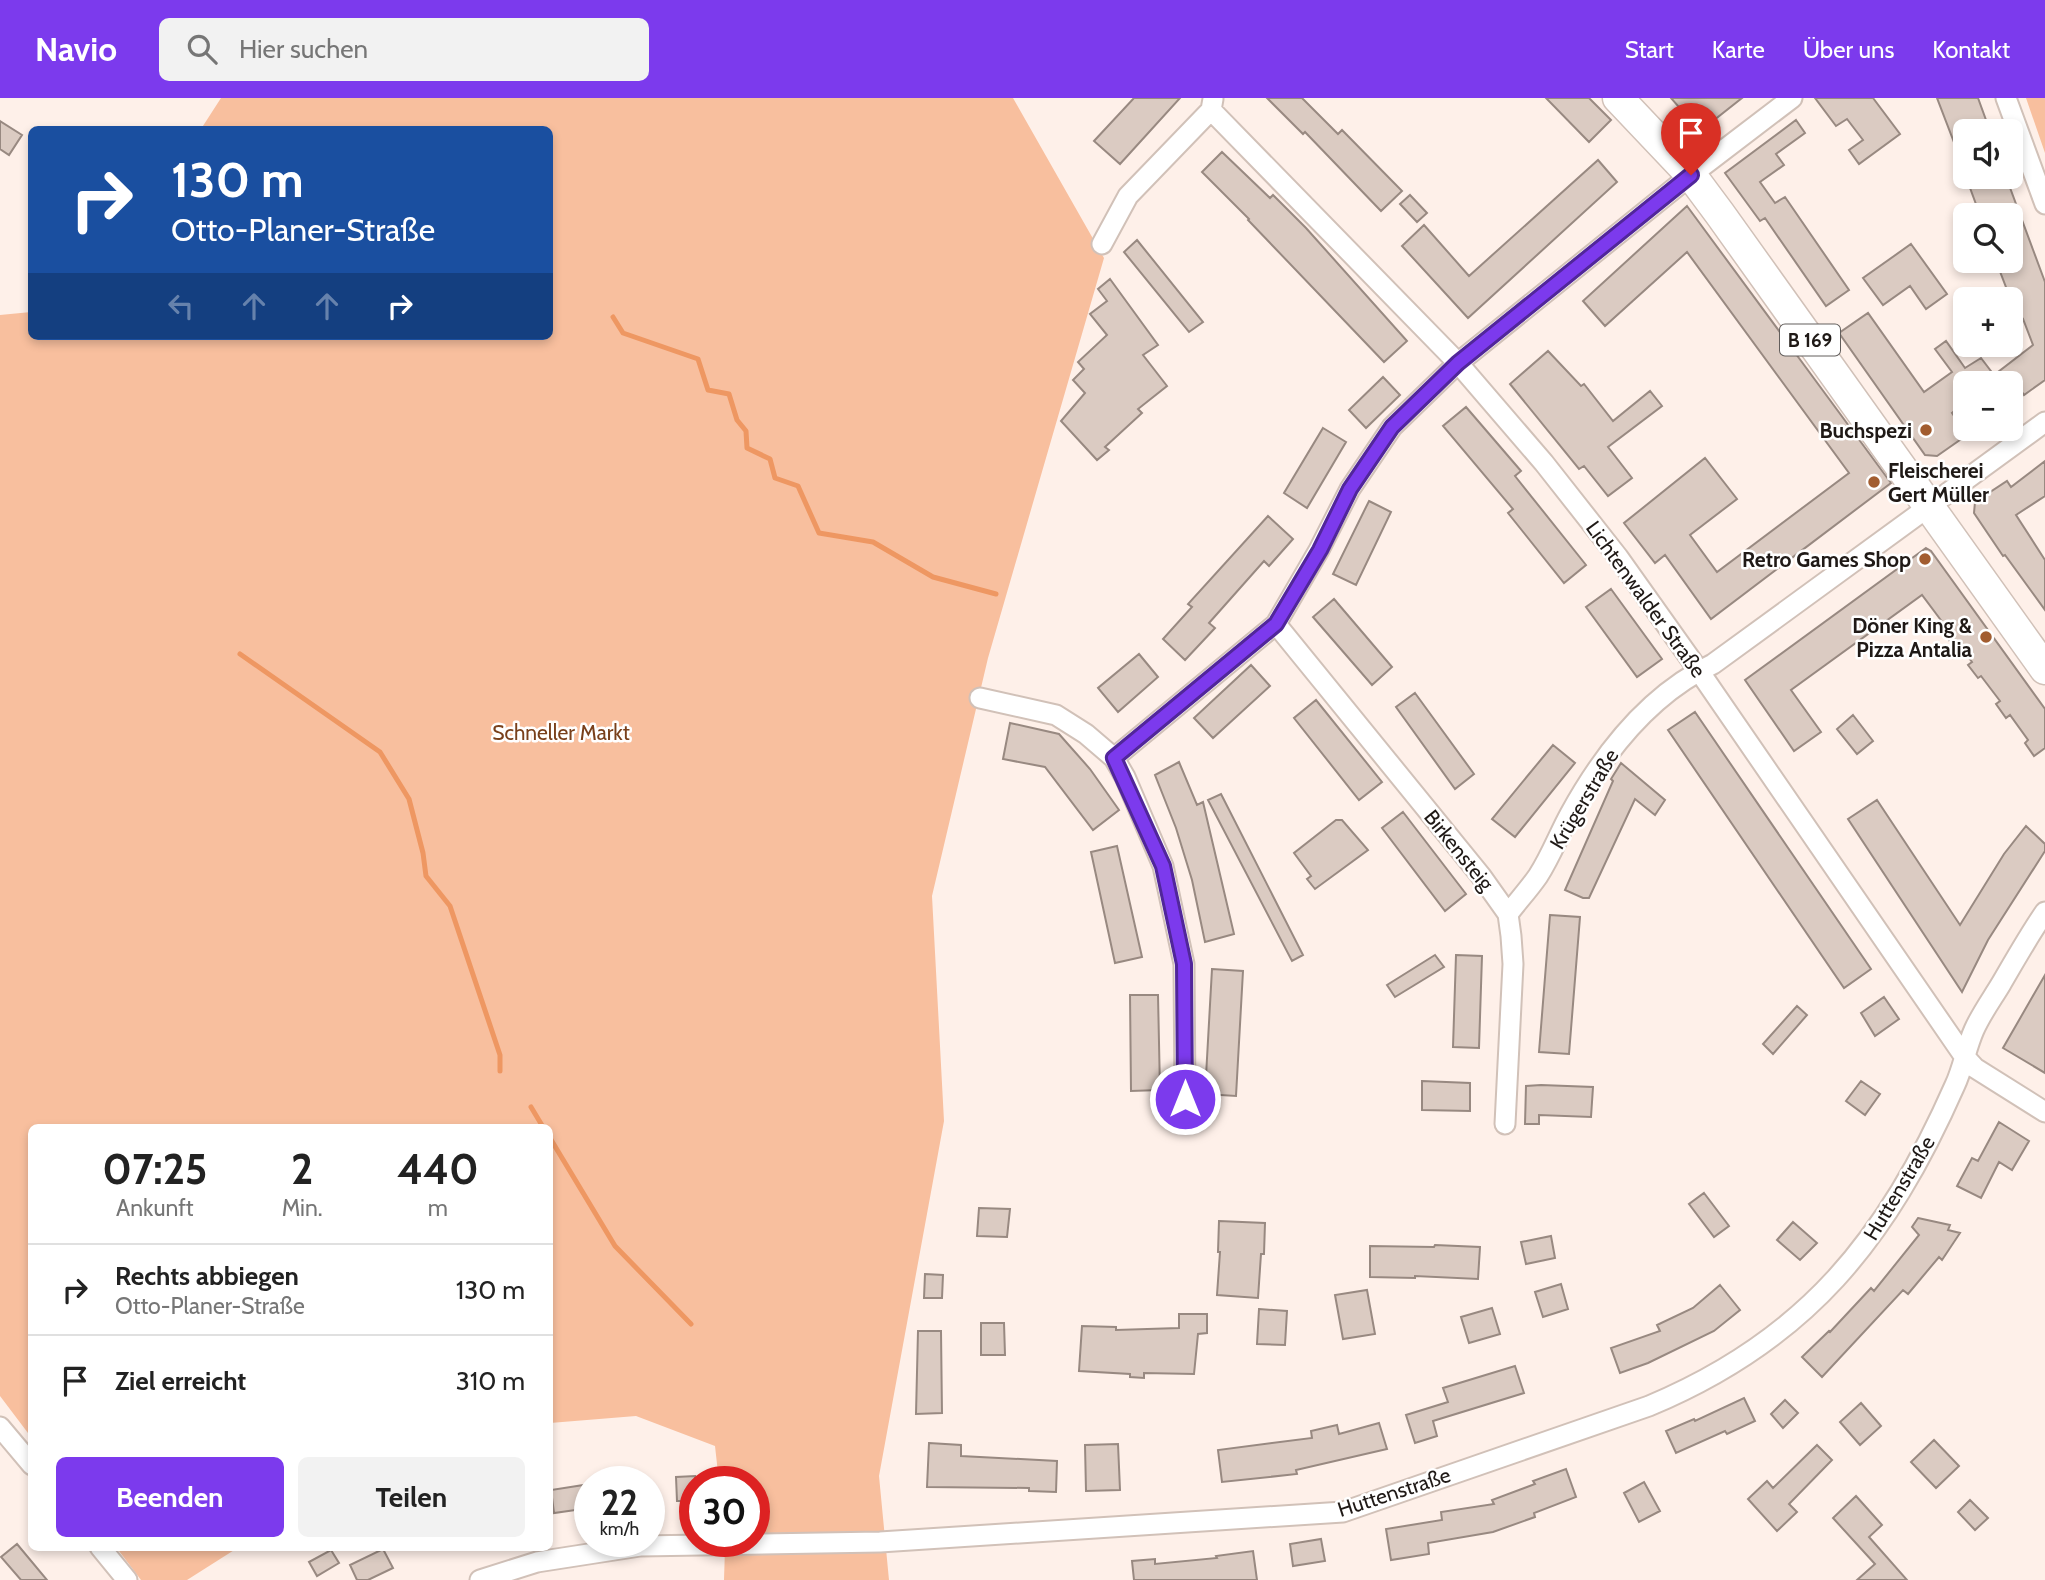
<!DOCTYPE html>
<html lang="de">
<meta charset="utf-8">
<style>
body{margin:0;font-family:Cabin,sans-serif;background:#f2f2f2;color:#222;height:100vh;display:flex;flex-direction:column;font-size:26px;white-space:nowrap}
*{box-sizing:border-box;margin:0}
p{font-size:23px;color:#767676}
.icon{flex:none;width:38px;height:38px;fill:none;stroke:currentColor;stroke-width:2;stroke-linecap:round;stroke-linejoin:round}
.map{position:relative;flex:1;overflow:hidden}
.drawer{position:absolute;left:28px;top:1026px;width:525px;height:427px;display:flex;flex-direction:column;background:#fff;border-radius:10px;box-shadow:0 4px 10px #0003}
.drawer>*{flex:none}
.hud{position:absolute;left:28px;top:28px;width:525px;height:214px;border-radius:10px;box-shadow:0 4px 10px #0003;background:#1a4fa0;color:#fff;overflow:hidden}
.buttons{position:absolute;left:1953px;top:21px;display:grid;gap:14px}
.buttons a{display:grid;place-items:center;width:70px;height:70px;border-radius:10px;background:#fff;box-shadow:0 4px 10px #0003;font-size:35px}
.speed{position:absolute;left:574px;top:1368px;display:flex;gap:14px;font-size:35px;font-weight:700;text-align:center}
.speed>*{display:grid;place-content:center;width:91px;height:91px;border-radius:50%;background:#fff;box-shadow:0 4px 10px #0003;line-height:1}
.speed small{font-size:18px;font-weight:400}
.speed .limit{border:10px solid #d22;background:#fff;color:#111}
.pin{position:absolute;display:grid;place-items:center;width:60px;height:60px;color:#fff;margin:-72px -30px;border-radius:50% 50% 50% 0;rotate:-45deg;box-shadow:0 0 7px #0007}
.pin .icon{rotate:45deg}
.me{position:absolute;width:77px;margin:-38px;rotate:0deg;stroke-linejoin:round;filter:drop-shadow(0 0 5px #0008)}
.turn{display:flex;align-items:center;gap:24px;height:147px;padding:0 28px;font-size:32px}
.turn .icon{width:91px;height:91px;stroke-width:2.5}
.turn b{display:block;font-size:49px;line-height:60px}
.lanes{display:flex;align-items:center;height:66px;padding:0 28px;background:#0003;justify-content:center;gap:35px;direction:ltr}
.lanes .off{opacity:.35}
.eta{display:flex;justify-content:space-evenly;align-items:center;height:119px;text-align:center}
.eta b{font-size:42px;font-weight:700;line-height:49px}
.button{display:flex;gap:14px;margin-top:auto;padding:14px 28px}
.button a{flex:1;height:80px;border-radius:10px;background:#7c3aed;color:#fff;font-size:28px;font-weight:700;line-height:80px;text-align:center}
.button a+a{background:#f2f2f2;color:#222}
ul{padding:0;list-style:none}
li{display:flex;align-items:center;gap:21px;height:91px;padding:0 28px;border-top:2px solid #e0e0e0}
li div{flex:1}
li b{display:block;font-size:26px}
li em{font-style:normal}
header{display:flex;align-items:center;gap:42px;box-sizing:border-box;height:98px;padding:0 35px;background:#7c3aed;color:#fff}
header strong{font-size:33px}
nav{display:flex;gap:38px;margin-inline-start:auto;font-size:24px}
.search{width:490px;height:63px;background:#f2f2f2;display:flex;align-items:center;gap:18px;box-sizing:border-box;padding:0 24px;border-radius:10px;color:#767676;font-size:26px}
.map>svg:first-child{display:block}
</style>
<header>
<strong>Navio</strong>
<div class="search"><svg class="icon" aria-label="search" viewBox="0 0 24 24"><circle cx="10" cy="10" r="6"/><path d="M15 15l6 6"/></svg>Hier suchen</div>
<nav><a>Start</a><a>Karte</a><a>Über uns</a><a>Kontakt</a></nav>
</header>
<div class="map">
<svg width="2045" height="1482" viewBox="0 0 2045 1482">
<rect width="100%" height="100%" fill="#fef0e9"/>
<!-- green -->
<path fill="#f8bf9e" d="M221 0H1013L1104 160 988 560 932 798 944 1023 879 1378 889 1482H724L725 1450 754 1444V1384H719L715 1348 636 1318 550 1325V1029H32L31 1339 0 1298V217L31 214 32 238H550V32L201 31Z
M2026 0H2045V55Z
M116 1449H239L187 1482H141Z"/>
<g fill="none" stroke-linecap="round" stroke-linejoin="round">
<!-- stream -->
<path stroke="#ee9762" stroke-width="5" d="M613 219 623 235 698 261 708 292 729 296 737 322 746 333 747 350 770 361 775 380 798 388 819 435 873 444 933 479 996 496
M240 556 380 654 409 701 423 755 426 778 450 808 500 957V973
M531 1009 543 1029
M550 1040 615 1148 691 1226"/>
</g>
<!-- building -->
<path fill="#dbcbc2" stroke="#988981" stroke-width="2" d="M1134 0H1180L1120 66 1094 43Z
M1267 0H1302L1338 36 1342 32 1402 93 1381 113 1305 34 1303 36Z
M1546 0H1589L1611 22 1589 44Z
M1671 0H1742L1704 30 1698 31Z
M1815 0H1873L1900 36 1859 66 1849 52 1863 42 1847 21 1836 28Z
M1937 0H1978L1990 33H1965V73Z
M1796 22 1805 35 1776 56 1784 67 1760 84 1775 105 1785 99 1849 192 1826 208 1765 120 1760 123 1725 75Z
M0 23 22 37 9 57 0 51Z
M1222 54 1270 100 1273 97 1306 130 1407 243 1384 264 1248 122 1249 121 1202 74Z
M1598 62 1617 84 1468 220 1402 148 1424 127 1469 178Z
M1966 79H2006L2045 184V282L2024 297 2016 285H1965V304L1952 315 1967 337 1937 358 1925 357 1839 235 1868 215 1924 294 1952 274 1935 251 1946 243 1965 270 1981 260 1994 277 2033 247 2023 221 2019 223 1996 163H2011V117H1980Z
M1410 97 1427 115 1417 124 1400 106Z
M1687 108 1891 385 1711 521 1665 457 1655 465 1624 425 1705 360 1737 401 1690 437 1717 474 1849 375 1687 154 1605 228 1583 203Z
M1137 142 1203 224 1189 234 1124 154Z
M1911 146 1947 196 1926 211 1910 188 1883 207 1863 180Z
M1110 181 1158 247 1143 257 1167 288 1138 311 1142 315 1105 349 1109 352 1097 362 1061 323 1085 295 1073 282 1084 271 1078 264 1107 237 1090 216 1107 203 1098 191Z
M1548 253 1581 288 1584 286 1613 323 1650 293 1662 308 1608 349 1632 380 1608 398 1584 368 1579 371 1510 286Z
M1383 279 1400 297 1366 330 1349 312Z
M1466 309 1521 373 1515 378 1586 467 1564 485 1508 415 1513 411 1443 328Z
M1323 330 1346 344 1307 410 1284 395Z
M2045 363V398L2016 417 2045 462V512L2005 457 2003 458 1974 415 1975 404 2007 383 2011 389Z
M1369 403 1391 414 1356 487 1333 476Z
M1268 418 1293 441 1269 468 1264 463 1209 525 1215 530 1185 562 1163 541 1192 509 1188 506Z
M1926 450 1931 453 2045 611V650L2034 658 2025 645 2028 642 2010 617 2006 620 1996 606 2000 603 1981 578 1978 580 1968 567 1972 564 1953 539 1949 542 1939 528 1943 525 1922 497 1791 592 1821 634 1794 653 1745 582Z
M1611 491 1662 561 1637 579 1586 509Z
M1334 501 1392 569 1372 587 1313 519Z
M1139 556 1158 579 1118 614 1098 590Z
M1251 567 1270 588 1213 640 1194 620Z
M1415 595 1474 676 1455 691 1396 609Z
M1316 602 1382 684 1359 702 1294 620Z
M1695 614 1871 871 1844 890 1668 632Z
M1853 617 1873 643 1857 656 1837 631Z
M1010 625 1059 636 1090 671 1119 712 1093 732 1045 669 1003 661Z
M1553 647 1575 665 1515 739 1492 721Z
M1179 664 1197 707 1203 704 1234 836 1205 844 1192 782 1176 730 1155 677Z
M1621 665 1665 702 1655 717 1635 701 1589 800H1583L1565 792 1613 683 1611 681Z
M1221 696 1303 857 1292 863 1208 702Z
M1877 702 1960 827 2004 756 2026 728 2045 746V753L1988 842 1962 894 1848 721Z
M1403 714 1466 796 1445 813 1382 730Z
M1336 722H1342L1368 752 1315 791 1307 781 1311 778 1294 755Z
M1117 748 1142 859 1115 865 1091 754Z
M1550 817 1580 819 1569 956 1539 954Z
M1435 857 1444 869 1395 899 1387 887Z
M1456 857 1482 858 1479 950 1453 949Z
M1212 871 1243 873 1236 998 1205 996Z
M2045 877V975L2003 950Z
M1130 897H1158L1160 992 1131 993Z
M1884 899 1899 921 1875 938 1861 915Z
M1797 908 1807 917 1773 956 1763 946Z
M1422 983 1470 985V1013L1422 1012Z
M1861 983 1880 996 1865 1017 1846 1003Z
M1541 987 1593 989 1591 1019 1539 1017V1026H1525L1526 988Z
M1999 1024 2029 1043 2012 1072 1999 1064 1981 1100 1957 1088 1972 1060 1978 1063Z
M1704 1095 1729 1128 1714 1139 1689 1106Z
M979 1110 1010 1111 1007 1139 977 1138Z
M1918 1120 1950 1127 1948 1132 1960 1135 1942 1162 1939 1159 1908 1196 1903 1192 1822 1279 1802 1259 1829 1233 1830 1234 1871 1190 1874 1193 1919 1137 1912 1129Z
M1219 1123 1265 1125 1264 1156H1261L1258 1200 1217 1197 1220 1154H1218Z
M1793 1124 1817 1145 1800 1162 1777 1142Z
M1551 1138 1555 1160 1526 1166 1521 1144Z
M1435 1147 1480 1149 1478 1181 1415 1178V1180L1370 1179V1148L1434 1149Z
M925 1176 943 1177 942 1200H924Z
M1561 1186 1568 1211 1543 1219 1535 1194Z
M1720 1187 1740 1212 1714 1233 1648 1265 1620 1275 1611 1250 1660 1233 1657 1227 1693 1210Z
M1367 1192 1375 1236 1343 1241 1335 1197Z
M1492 1210 1500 1236 1469 1245 1461 1219Z
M1259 1211 1287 1213 1285 1247 1257 1246Z
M1179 1216H1207V1235L1198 1236 1194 1276 1144 1275V1280L1130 1279V1276L1079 1273 1082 1228 1116 1229V1232L1179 1230Z
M981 1225H1004L1005 1257H981Z
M918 1233H941L942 1315 916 1316Z
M1515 1268 1524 1295 1433 1323 1437 1338 1415 1345 1406 1317 1448 1304 1443 1290Z
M1744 1300 1755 1323 1727 1336 1725 1333 1676 1355 1666 1333 1694 1321 1695 1323Z
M1785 1302 1798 1315 1783 1330 1771 1316Z
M1861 1305 1881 1328 1860 1347 1840 1324Z
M1379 1325 1387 1351 1296 1372 1297 1376 1222 1384 1218 1352 1312 1340 1311 1333 1337 1327 1339 1336Z
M1934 1342 1959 1368 1936 1390 1911 1364Z
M929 1345 961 1347V1358L1057 1363 1056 1394 1029 1393V1390L927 1389Z
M1118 1346 1120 1392 1086 1393 1085 1347Z
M1817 1347 1832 1362 1789 1406 1797 1414 1777 1433 1748 1401 1767 1383 1773 1390Z
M1566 1371 1576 1399 1534 1415 1535 1419 1493 1434 1428 1445 1429 1456 1391 1462 1386 1431 1442 1422 1441 1414 1494 1406 1492 1402 1535 1386 1533 1383Z
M695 1378V1403H677L676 1379Z
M1644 1384 1660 1413 1639 1424 1624 1395Z
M590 1386V1410L554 1415 551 1392Z
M1856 1398 1882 1427 1869 1439 1907 1482H1857L1875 1466 1833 1420Z
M1970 1402 1988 1420 1975 1432 1958 1414Z
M1321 1441 1325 1463 1293 1468 1290 1446Z
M17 1446 47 1482H21L1 1459Z
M383 1451 393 1470 368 1482H357L350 1467Z
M331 1452 339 1465 317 1478 309 1464Z
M1253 1453 1257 1482H1134L1132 1463 1155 1461V1466L1217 1460 1216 1458Z"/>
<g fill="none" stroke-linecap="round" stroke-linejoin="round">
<defs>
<path id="minor" d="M2006 0 2045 106
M1211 12 1458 265 1544 365 1618 459 1699 573 1964 958 1975 970 2045 1014
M1102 146 1128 98 1211 12 1213 1
M1276 526 1481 778 1508 816 1511 838 1513 866 1505 1026
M980 600 1056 617 1086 636 1114 660 1125 679 1163 768 1184 866 1185 1001
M1114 660 1276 526 1319 452 1350 391 1392 329 1458 265 1691 77 1792 0
M1508 816C1518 803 1529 791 1538 778 1551 758 1559 736 1570 716 1603 656 1650 596 1713 566L2045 324
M0 1329 32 1367
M100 1449 127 1482
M480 1482 537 1464 640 1448 880 1444 1343 1414 1649 1308C1807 1242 1887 1141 1955 987 1963 970 1966 950 1974 932 1981 916 1992 901 2001 886 2015 862 2029 837 2045 814"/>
<path id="primary" d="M1618 0 1691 77 1720 116 2045 571"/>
</defs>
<!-- minor casing -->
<use href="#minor" stroke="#d1c1b8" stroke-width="23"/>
<!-- primary casing -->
<use href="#primary" stroke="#d1c1b8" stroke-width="33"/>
<!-- minor -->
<use href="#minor" stroke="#fff" stroke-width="19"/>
<!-- primary -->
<use href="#primary" stroke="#fff" stroke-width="30"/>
</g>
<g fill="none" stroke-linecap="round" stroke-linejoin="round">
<defs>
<path id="route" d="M1185 1001 1184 866 1163 768 1114 660 1276 526 1320 452 1350 391 1392 329 1458 265 1691 77"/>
</defs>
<!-- route casing -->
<use href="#route" stroke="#51269a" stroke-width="18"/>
<!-- route -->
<use href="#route" stroke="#7c3aed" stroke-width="12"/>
</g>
<!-- markers -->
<g fill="#a25d30" stroke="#fff" stroke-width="2.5">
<circle cx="1926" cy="332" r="7"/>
<circle cx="1874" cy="384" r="7"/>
<circle cx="1925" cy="461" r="7"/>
<circle cx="1986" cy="539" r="7"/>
</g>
<g text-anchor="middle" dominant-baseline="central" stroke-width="5" stroke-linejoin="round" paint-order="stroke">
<!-- shield labels -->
<rect fill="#fff" stroke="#625e5c" stroke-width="2" x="1780" y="226.5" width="60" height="31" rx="5"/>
<g font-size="19" font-weight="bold" fill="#1f1916">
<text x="1810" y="242">B 169</text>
</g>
<!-- poi labels -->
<g font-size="21" font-weight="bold" fill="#1f1916" stroke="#fff" text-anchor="end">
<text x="1912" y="332">Buchspezi</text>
<text x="1888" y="372" text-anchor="start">Fleischerei<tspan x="1888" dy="24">Gert Müller</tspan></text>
<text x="1911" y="461">Retro Games Shop</text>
<text x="1972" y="527">Döner King &amp;<tspan x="1972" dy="24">Pizza Antalia</tspan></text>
</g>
<!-- street labels -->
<g font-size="21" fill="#1f1916" stroke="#fff">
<text transform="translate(1646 501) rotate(54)">Lichtenwalder Straße</text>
<text transform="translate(1584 701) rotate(-59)">Krügerstraße</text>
<text transform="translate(1459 752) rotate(51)">Birkensteig</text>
<text transform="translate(1899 1090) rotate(-59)">Huttenstraße</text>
<text transform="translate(1394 1394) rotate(-18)">Huttenstraße</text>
</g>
<!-- park labels -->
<g font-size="21" fill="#79401b" stroke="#fff">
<text x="561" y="634">Schneller Markt</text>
</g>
</g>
</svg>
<div class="buttons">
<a><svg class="icon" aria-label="sound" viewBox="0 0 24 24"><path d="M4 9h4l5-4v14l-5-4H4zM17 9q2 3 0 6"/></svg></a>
<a><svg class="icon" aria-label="search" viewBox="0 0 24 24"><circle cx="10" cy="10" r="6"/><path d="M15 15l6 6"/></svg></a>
<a>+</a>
<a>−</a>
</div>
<div class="speed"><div>22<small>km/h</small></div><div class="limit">30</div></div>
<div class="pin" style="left:1691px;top:77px;background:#d93025"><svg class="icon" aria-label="arrive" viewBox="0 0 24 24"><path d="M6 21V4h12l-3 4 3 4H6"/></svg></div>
<svg class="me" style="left:1185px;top:1001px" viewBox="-20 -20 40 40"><circle r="17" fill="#7c3aed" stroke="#fff" stroke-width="3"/><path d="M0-11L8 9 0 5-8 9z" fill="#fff"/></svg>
<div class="hud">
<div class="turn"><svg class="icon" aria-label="right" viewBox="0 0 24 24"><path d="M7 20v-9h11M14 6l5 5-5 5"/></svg><div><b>130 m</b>Otto-Planer-Straße</div></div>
<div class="lanes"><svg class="icon off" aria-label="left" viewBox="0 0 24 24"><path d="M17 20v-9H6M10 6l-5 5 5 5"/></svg><svg class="icon off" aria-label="ahead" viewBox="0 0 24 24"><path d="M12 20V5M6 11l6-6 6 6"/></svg><svg class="icon off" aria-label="ahead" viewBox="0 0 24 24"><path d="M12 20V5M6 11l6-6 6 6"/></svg><svg class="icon" aria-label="right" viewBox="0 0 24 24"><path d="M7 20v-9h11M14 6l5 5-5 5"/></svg></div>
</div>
<section class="drawer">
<div class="eta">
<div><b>07:25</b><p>Ankunft</p></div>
<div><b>2</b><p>Min.</p></div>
<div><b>440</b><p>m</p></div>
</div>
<ul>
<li><svg class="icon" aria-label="right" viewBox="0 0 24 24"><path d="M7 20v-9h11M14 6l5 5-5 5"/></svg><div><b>Rechts abbiegen</b><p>Otto-Planer-Straße</p></div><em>130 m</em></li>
<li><svg class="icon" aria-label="arrive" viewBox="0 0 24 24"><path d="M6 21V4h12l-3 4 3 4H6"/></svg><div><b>Ziel erreicht</b></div><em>310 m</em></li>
</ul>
<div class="button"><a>Beenden</a><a>Teilen</a></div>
</section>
</div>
